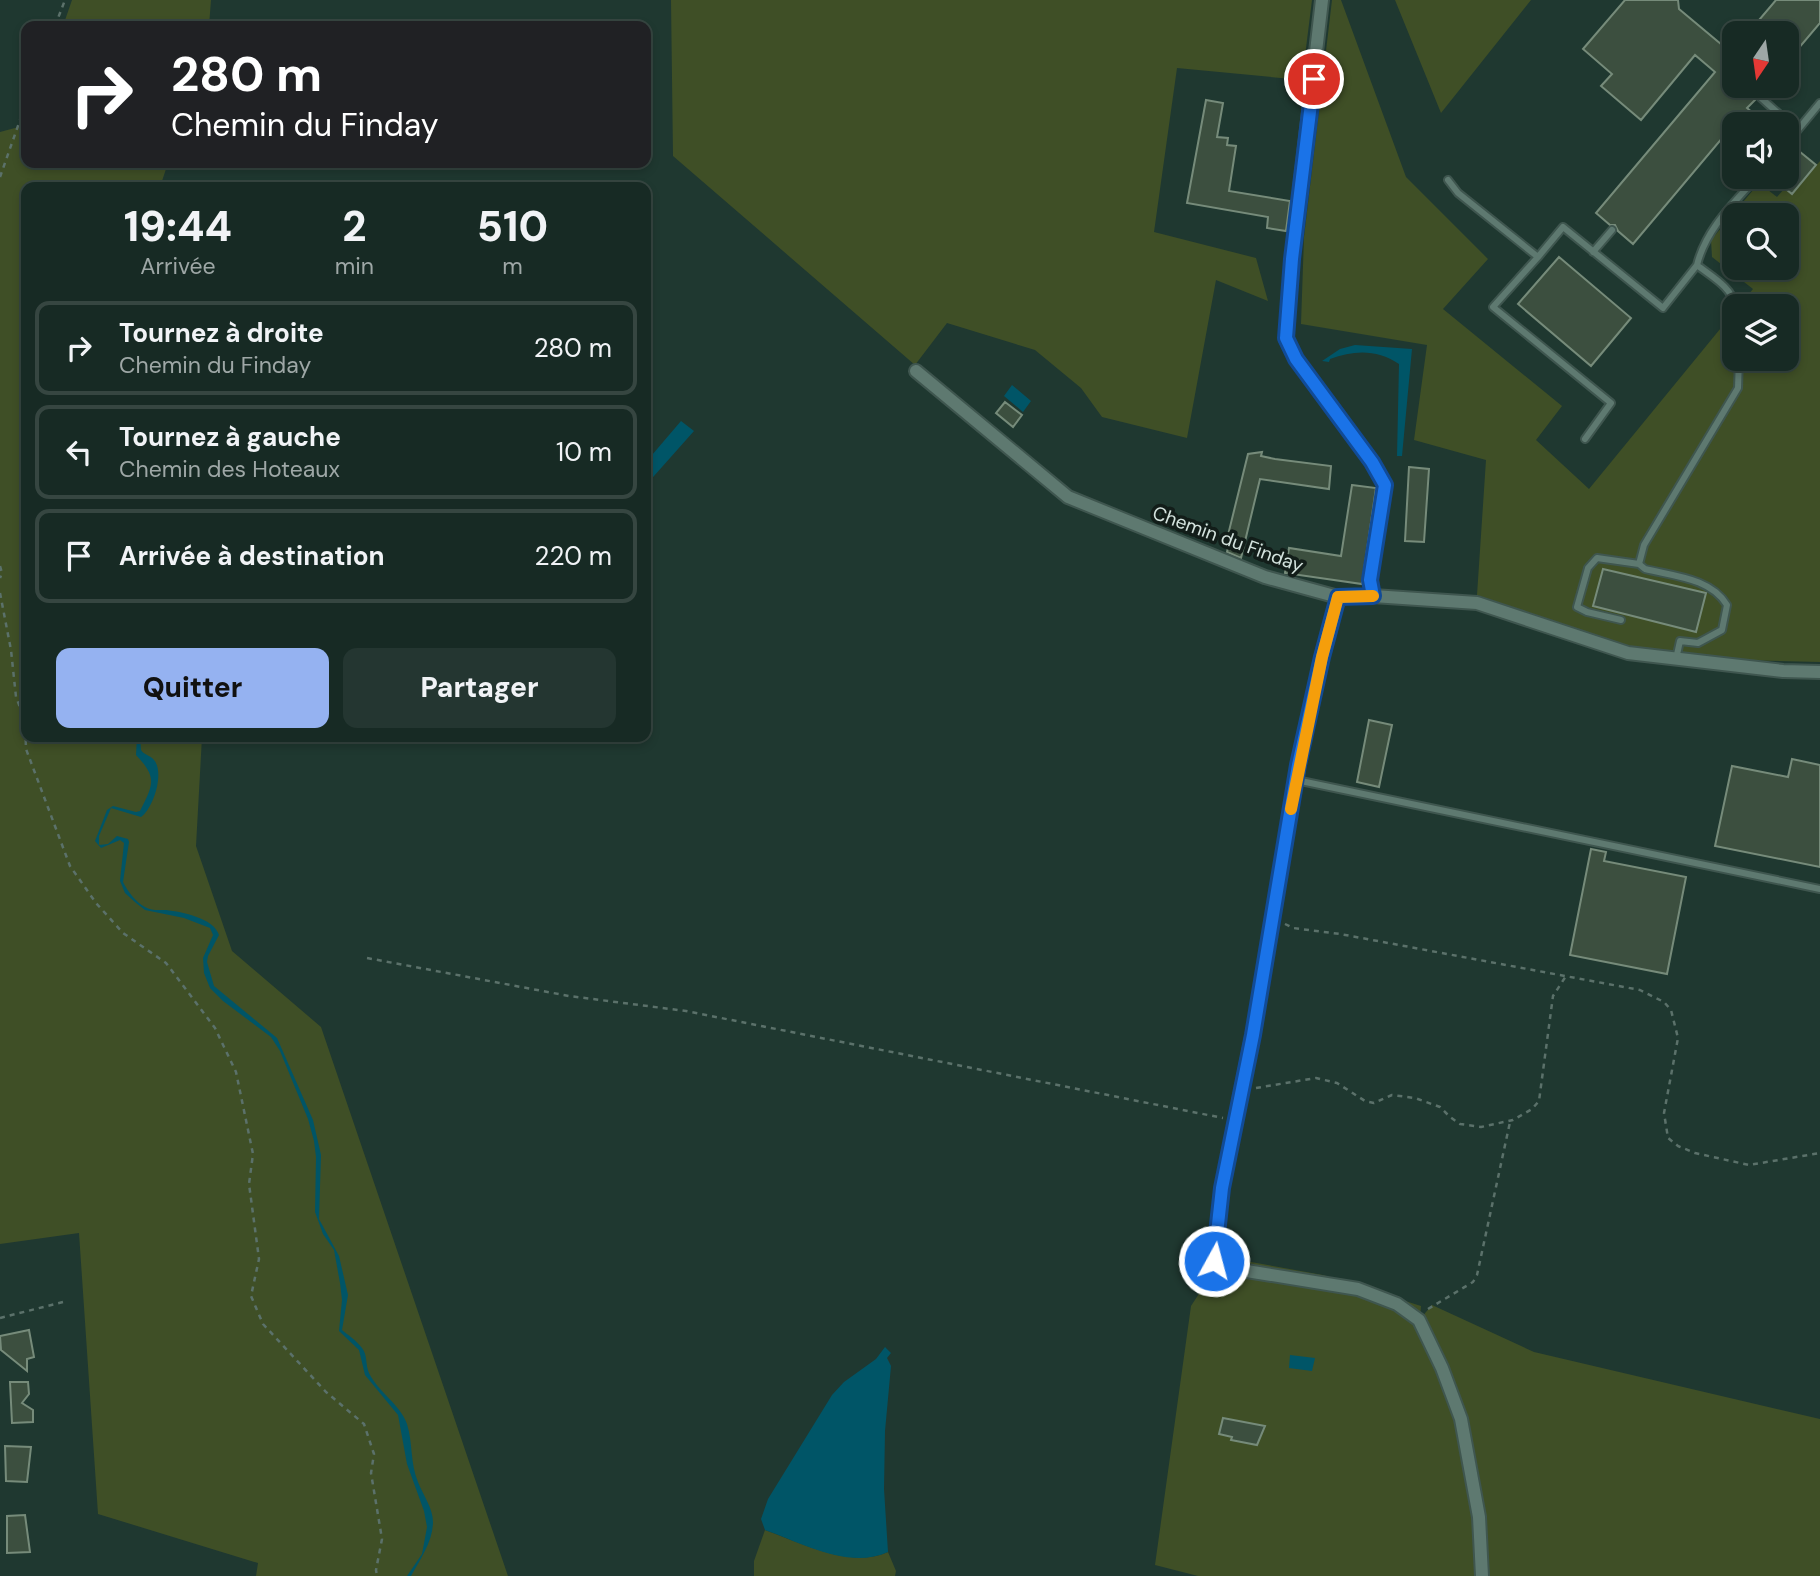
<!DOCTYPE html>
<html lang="fr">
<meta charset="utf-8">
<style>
body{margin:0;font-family:"DM Sans",sans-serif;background:#243631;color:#f1f3f6;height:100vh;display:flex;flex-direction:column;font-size:26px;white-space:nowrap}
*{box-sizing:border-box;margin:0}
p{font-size:23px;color:#9ea7a6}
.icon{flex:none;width:38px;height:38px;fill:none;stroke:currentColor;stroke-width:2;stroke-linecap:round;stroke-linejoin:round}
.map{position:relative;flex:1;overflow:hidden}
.sheet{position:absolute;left:21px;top:182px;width:630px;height:560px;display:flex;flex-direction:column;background:#172a24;border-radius:14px;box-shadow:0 4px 10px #0003,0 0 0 2px #364641}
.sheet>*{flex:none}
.banner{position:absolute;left:21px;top:21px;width:630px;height:147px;border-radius:14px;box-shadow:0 4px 10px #0003,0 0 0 2px #364641;background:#202124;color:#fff;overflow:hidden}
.needle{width:46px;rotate:193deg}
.buttons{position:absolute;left:1722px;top:21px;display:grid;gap:14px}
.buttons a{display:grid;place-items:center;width:77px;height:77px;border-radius:14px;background:#172a24;box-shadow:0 4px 10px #0003,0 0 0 2px #364641;font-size:35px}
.pin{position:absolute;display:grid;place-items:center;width:60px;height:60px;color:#fff;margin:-30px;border:4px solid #fff;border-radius:50%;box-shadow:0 2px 7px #0007}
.me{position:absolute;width:77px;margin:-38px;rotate:7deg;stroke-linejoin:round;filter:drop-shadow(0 0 5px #0008)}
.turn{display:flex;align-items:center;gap:24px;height:147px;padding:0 35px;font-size:32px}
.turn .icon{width:91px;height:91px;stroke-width:2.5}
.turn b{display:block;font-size:49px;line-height:60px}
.eta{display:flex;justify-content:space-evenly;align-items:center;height:119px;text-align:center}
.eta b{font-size:42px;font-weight:800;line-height:49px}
.primary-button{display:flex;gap:14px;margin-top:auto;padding:14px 35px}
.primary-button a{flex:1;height:80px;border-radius:14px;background:#95b2f1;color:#111;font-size:28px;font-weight:800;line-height:80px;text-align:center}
.primary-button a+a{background:#243631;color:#f1f3f6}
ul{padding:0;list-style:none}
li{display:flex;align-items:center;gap:21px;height:94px;margin:0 14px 10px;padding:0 21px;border:4px solid #364641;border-radius:14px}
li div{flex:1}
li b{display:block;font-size:26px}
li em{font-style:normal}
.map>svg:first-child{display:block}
</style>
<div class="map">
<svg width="1820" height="1576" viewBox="0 0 1820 1576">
<rect width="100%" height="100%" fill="#1f3830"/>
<!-- green -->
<path fill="#3f4f26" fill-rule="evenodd" d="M72 0H211L209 26H63Z
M671 0H1312L1302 80 1177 68 1154 232 1256 258 1268 301 1216 280 1187 438 1102 417 1081 388 1035 350 947 323 915 365 673 156Z
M1332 0H1341L1406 177 1488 259 1443 309 1562 406 1536 440 1589 489 1734 312V359H1787V306H1739L1753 289 1712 257 1711 240 1759 183 1777 197 1784 189 1792 194 1820 161V662L1736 660 1629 646 1477 595 1486 460 1414 440 1427 345 1301 324 1304 237ZM1734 215H1787V268H1734Z
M1395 0H1531L1441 113Z
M26 125V163H168L160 187H26V737H202L196 846 232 951 321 1027 508 1576H256L258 1563 98 1514 79 1233 0 1244V132Z
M1223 1257 1323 1275 1421 1306 1420 1319 1432 1305 1534 1352 1820 1419V1576H1198L1155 1565 1191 1306Z
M765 1530C801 1543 851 1569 888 1552L896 1571 895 1576H754V1561Z"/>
<!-- water -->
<path fill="#005567" d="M1355 345 1412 349 1402 456H1397L1399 364C1377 349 1354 350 1330 359L1329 362 1322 361 1340 349Z
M1012 385 1031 401 1023 412 1004 396Z
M681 421 694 431 646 485V462Z
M137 737H140L141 750C144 755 150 755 154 760 165 773 153 809 141 817L111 808 99 836V845L108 844 117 836 128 839 129 842 123 882C128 892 136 902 145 907 151 911 159 910 166 910 182 912 214 918 219 935L208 956 207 962 214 986 277 1038 313 1120 321 1155 319 1219 339 1256 348 1295 342 1330C348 1335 357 1341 362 1348 368 1356 365 1364 369 1373 378 1392 400 1404 407 1424 413 1443 410 1463 418 1482 423 1495 433 1508 433 1522 433 1541 420 1560 411 1576H407L422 1554 427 1527 424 1511 407 1464 398 1415 365 1375 359 1350 339 1331 342 1300 340 1283 334 1250 323 1234 315 1212 316 1157 314 1141 308 1119 280 1051 271 1037 223 1001 210 988 204 973 203 958 213 935 210 928 184 918 145 910 136 903 125 893 120 881 124 843 120 840 101 848 95 841 107 810 113 806 136 812 140 811C153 785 158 778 136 755Z
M885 1347 891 1353 887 1358 891 1366 885 1431 884 1489 888 1552C849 1570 802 1543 765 1530L761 1519 768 1499 832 1395 844 1382 876 1359Z
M1290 1355 1315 1358 1312 1371 1289 1368Z"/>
<!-- building -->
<path fill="#3c4f3f" stroke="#768b7a" stroke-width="2" d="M1625 0H1678L1679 9 1734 55V86H1767L1762 92 1755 94V100L1747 108 1766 124H1734L1633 244 1618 231 1615 225H1610L1596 213 1715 72 1695 55 1641 120 1601 86 1612 74 1583 49Z
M1776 0H1820V23L1787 62V33H1748Z
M1206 100 1223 103 1217 137 1228 138 1227 145 1236 146 1229 191 1290 201 1286 231 1267 228 1268 217 1187 203Z
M1794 147 1816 165 1792 194 1771 177H1787V155Z
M1559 257 1631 318 1591 366 1518 304Z
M1005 402 1022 415 1013 427 996 413Z
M1262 452 1261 456 1275 459 1331 466 1329 489 1260 479 1241 558 1227 552 1231 536 1228 535 1248 454Z
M1409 467 1429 469 1424 542 1405 541Z
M1352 485 1376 488 1362 584 1285 573 1289 548 1341 556Z
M1603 569 1706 593 1696 632 1593 606Z
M1369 720 1392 725 1379 787 1357 782Z
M1792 759 1820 765V867L1715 846 1732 766 1788 777Z
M1591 849 1606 852 1604 861 1686 877 1667 974 1570 955Z
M29 1330 34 1357 27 1359V1371L1 1350 0 1336Z
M10 1382H28L29 1394 22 1403 33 1410V1422L12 1423Z
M1223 1418 1265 1426 1257 1445 1231 1440 1232 1437 1219 1434Z
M5 1446 31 1447 27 1482 6 1481Z
M25 1515 30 1552 7 1553V1516Z"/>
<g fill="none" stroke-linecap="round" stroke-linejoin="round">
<defs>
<path id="service" d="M1760 97 1797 130
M1787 143 1820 103
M1448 180 1458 193 1538 257 1493 307 1611 403 1585 439
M1593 252 1612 230
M1538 257 1563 227 1663 308 1697 265
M1735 306C1732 287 1712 277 1697 265 1706 229 1733 204 1757 177
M1621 620 1587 612 1577 607 1588 568 1597 558 1639 564
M1676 659 1680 641 1698 643 1722 630 1727 605C1711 578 1673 576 1645 569L1639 564 1644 545 1738 388 1739 359
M1296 780 1820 889"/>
<path id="minor" d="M1322 0 1292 259 1286 339 1296 359 1372 462 1385 485 1370 580 1373 596
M916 371 1068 497 1265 577 1338 597 1373 596 1477 603 1628 653 1783 671 1820 672
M1338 597 1322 657 1301 750 1256 1017 1222 1188 1214 1261 1222 1267 1358 1289 1397 1304 1419 1320 1442 1368 1461 1419 1479 1517 1482 1576"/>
</defs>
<!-- service casing -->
<use href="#service" stroke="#3f564f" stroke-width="10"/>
<!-- minor casing -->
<use href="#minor" stroke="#3f564f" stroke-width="16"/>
<!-- path -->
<path stroke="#5b716a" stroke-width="2.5" stroke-dasharray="5 5" stroke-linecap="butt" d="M55 26 65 0
M0 177 26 103
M0 566 2 573 0 578
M0 593 11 650 16 697 25 720 26 749 70 866 96 903 123 933 166 963 215 1028 236 1072 253 1154 249 1184 259 1259 251 1296 263 1324 326 1392 364 1424 374 1454 371 1473 382 1539 376 1570 377 1576
M1285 924 1293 928 1340 934 1640 990 1664 1002 1671 1010 1678 1038 1664 1113 1668 1138 1678 1146 1695 1153 1749 1165 1820 1153
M367 958 569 996 686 1011 1223 1118
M1256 1088 1316 1078 1337 1083 1365 1101 1374 1103 1392 1095 1415 1098 1440 1107 1450 1117 1460 1124 1481 1127 1513 1120 1532 1109 1539 1101 1553 996 1566 976
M1428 1309 1473 1282 1477 1275 1510 1122
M0 1318 63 1302"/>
<!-- service -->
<use href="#service" stroke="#5e7970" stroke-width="6"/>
<!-- minor -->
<use href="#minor" stroke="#5e7970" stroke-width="12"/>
</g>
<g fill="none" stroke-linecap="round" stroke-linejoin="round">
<defs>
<path id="route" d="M1214 1261 1222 1188 1253 1035 1298 765 1322 657 1338 597 1373 596 1370 580 1385 485 1372 462 1296 359 1286 338 1292 259 1314 79"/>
</defs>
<!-- route casing -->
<use href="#route" stroke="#114b97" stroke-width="18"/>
<!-- route -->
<use href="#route" stroke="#1a73e8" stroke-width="12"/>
<!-- slow -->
<path stroke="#f59e0b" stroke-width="12" d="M1291 809 1322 657 1338 597 1373 596"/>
</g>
<g text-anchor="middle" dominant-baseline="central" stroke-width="7" stroke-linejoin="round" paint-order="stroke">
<!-- street labels -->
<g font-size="19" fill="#d4e3de" stroke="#121d19">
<text transform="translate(1228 539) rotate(20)">Chemin du Finday</text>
</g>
</g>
</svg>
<div class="buttons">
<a><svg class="needle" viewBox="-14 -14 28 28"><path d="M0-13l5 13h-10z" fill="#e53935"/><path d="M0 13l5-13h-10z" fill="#9ea7a6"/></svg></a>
<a><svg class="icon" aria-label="sound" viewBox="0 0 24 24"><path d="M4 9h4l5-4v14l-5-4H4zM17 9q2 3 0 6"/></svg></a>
<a><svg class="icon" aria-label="search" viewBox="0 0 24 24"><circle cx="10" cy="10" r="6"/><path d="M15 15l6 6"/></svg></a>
<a><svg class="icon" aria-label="layers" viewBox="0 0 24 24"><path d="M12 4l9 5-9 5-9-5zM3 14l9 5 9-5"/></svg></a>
</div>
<div class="pin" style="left:1314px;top:79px;background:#d93025"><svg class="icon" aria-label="arrive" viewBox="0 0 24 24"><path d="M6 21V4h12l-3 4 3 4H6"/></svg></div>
<svg class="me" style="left:1214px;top:1261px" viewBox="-20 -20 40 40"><circle r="17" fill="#1a73e8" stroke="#fff" stroke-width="3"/><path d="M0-11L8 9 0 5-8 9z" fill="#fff"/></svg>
<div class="banner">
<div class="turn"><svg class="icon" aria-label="right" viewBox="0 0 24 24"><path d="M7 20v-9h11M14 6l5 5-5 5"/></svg><div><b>280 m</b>Chemin du Finday</div></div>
</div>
<section class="sheet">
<div class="eta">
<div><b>19:44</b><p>Arrivée</p></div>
<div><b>2</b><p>min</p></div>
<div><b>510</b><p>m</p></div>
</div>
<ul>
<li><svg class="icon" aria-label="right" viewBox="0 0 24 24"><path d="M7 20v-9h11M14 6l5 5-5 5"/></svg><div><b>Tournez à droite</b><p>Chemin du Finday</p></div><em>280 m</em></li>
<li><svg class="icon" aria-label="left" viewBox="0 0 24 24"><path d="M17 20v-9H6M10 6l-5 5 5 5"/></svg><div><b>Tournez à gauche</b><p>Chemin des Hoteaux</p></div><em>10 m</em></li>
<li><svg class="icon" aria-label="arrive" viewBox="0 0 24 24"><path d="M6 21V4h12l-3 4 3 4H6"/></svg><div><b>Arrivée à destination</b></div><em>220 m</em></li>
</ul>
<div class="primary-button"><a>Quitter</a><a>Partager</a></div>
</section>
</div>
